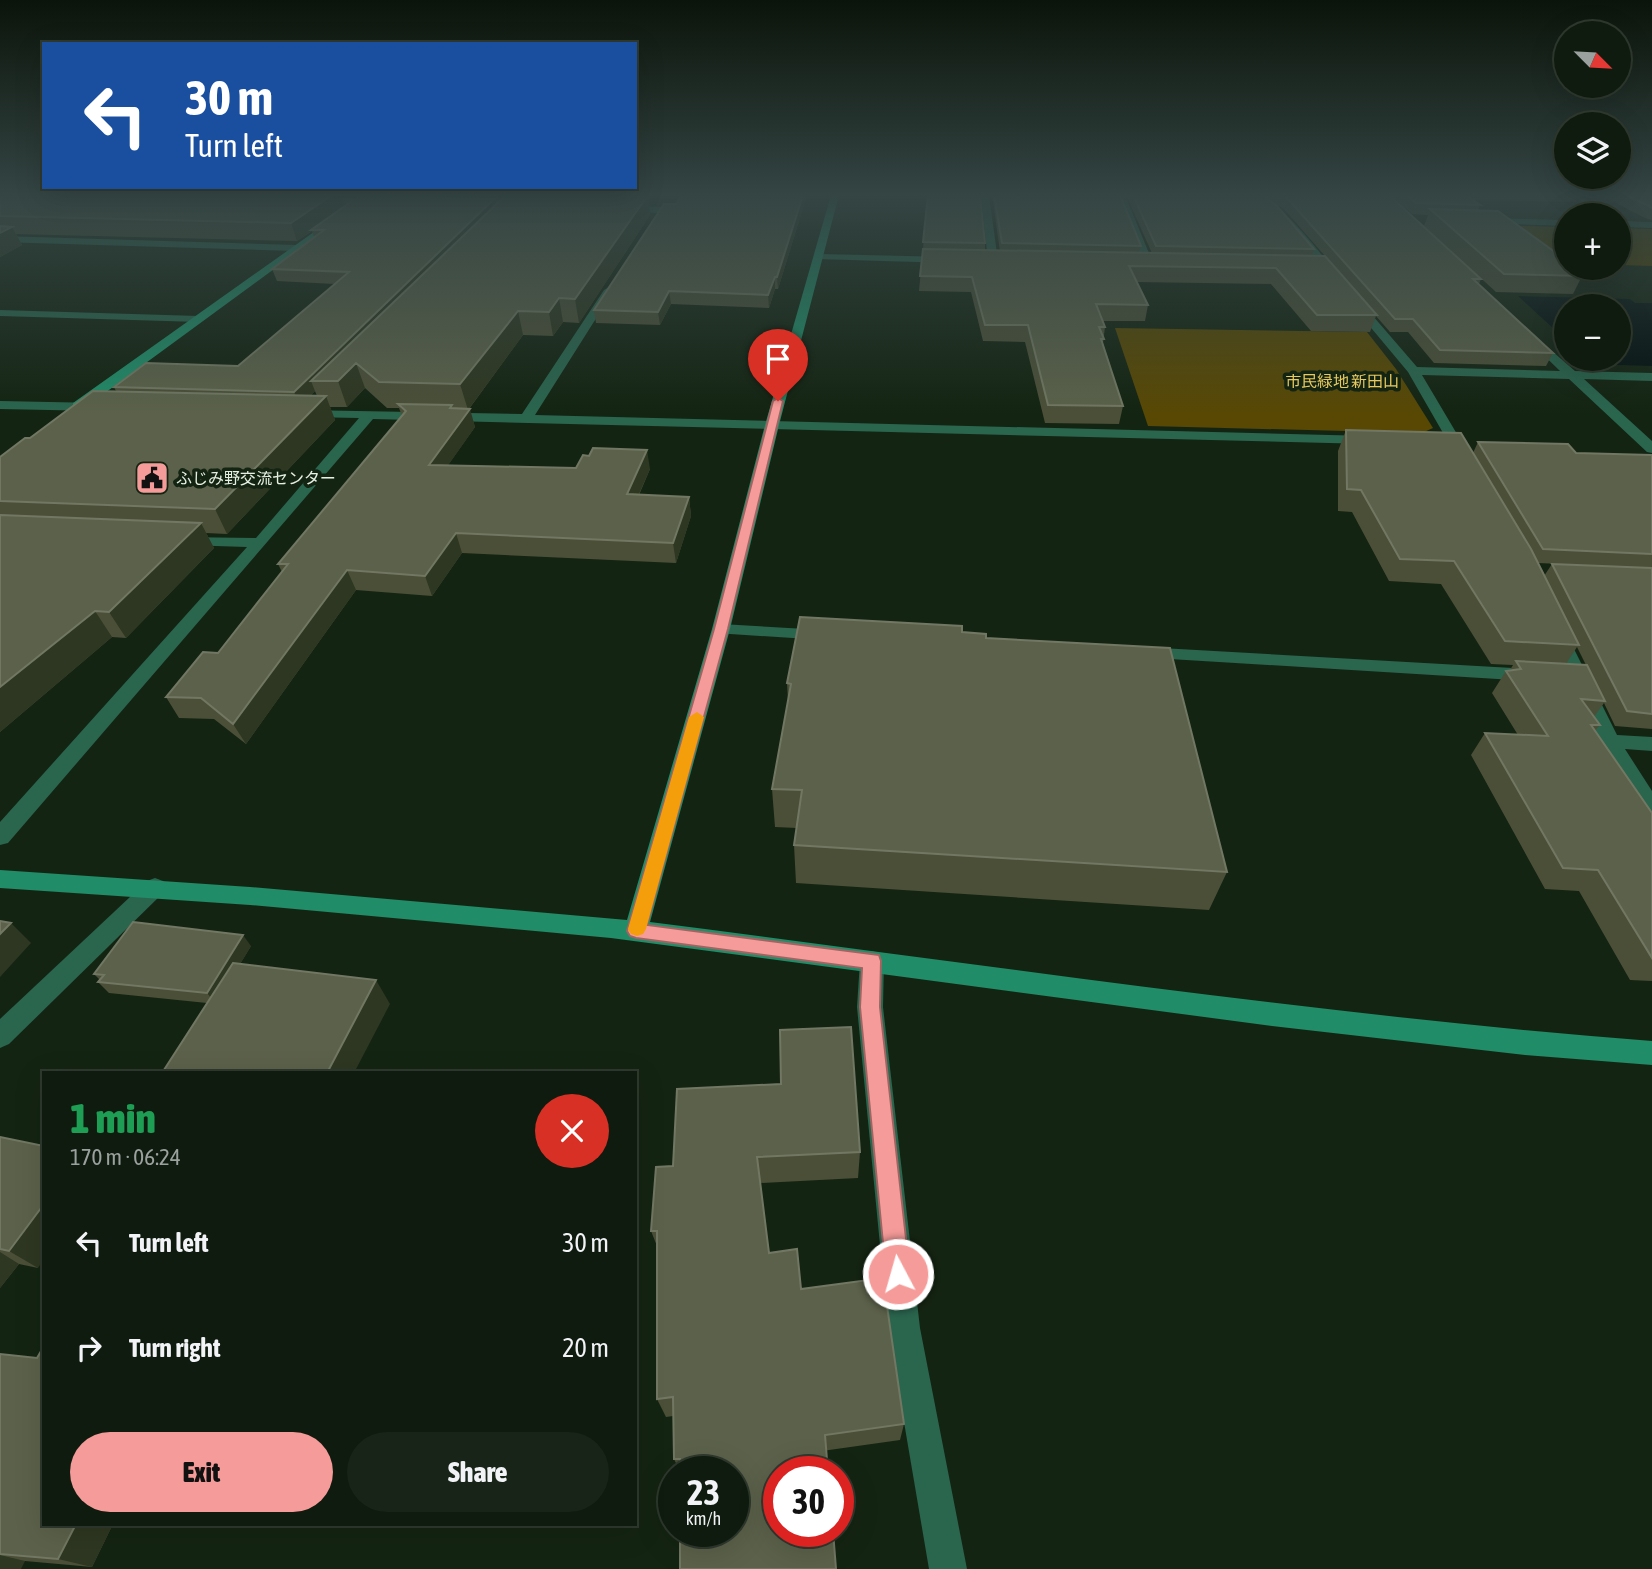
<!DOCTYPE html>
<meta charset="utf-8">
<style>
body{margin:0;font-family:"Asap Condensed","Noto Sans JP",sans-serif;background:#182417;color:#f1f3f6;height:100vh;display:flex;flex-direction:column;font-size:26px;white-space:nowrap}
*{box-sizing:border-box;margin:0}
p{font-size:23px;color:#9ba19e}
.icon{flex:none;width:38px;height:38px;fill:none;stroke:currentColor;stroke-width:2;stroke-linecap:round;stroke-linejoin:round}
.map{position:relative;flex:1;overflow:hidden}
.sheet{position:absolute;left:42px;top:1071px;width:595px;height:455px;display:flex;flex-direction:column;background:#0f1b0e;border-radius:0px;box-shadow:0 7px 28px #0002,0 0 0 2px #2f392e}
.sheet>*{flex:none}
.banner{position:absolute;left:42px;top:42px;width:595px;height:147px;border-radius:0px;box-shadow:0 7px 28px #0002,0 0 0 2px #2f392e;background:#1a4fa0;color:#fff;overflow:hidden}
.needle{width:46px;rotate:114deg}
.tools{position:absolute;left:1554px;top:21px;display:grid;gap:14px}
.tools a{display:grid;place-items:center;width:77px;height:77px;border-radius:50%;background:#0f1b0e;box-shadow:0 7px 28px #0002,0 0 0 2px #2f392e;font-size:35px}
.speed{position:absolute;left:658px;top:1456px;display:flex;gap:14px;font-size:35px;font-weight:700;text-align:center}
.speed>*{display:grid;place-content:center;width:91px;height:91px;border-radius:50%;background:#0f1b0e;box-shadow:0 7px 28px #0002,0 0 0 2px #2f392e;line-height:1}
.speed small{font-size:18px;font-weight:400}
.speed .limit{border:10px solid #d22;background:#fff;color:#111}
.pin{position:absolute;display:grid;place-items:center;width:60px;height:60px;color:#fff;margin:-72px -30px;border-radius:50% 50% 50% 0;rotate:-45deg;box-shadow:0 0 7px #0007}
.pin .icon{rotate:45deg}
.me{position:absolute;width:77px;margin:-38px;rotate:354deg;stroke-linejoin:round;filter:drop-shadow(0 0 5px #0008)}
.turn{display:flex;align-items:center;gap:24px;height:147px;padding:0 28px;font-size:32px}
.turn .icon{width:91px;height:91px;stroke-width:2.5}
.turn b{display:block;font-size:49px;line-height:60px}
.round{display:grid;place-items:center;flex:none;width:74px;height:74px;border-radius:37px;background:#182417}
.summary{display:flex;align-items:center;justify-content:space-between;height:119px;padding:0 28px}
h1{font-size:42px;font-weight:800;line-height:52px;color:#1e9e55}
.cta{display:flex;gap:14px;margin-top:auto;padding:14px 28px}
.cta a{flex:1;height:80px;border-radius:42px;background:#f59b99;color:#111;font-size:28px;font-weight:800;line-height:80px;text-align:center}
.cta a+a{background:#182417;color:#f1f3f6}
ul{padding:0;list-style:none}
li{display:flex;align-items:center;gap:21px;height:105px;padding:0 28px}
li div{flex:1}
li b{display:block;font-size:26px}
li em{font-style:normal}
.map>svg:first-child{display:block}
</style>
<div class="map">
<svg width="1652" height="1569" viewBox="0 0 1652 1569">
<rect width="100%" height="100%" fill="#142412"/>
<!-- green -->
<path fill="#540" d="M1434 224 1566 227V264Z
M1619 228 1652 229V266L1619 265Z"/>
<!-- forest -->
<path fill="#584804" d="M1115 328 1367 332 1396 369 1433 428 1422 433 1148 426Z"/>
<!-- water -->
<path fill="#041211" d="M1518 296 1630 299 1635 303H1652V366L1593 364 1587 359H1619V306H1566V340Z"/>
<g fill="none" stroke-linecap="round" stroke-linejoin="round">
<!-- lane -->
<path fill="#2a654e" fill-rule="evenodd" d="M155 878 163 881 167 887 163 893 9 1044 0 1048V1019L147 881Z"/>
<!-- street -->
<path fill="#2a654e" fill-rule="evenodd" d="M981 195H989L998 261 993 264 988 261Z
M1117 195H1125L1153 263 1152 265 1143 263Z
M1250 195C1277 193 1321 255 1339 276V280H1331L1276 215Z
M1570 195H1579L1611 215H1600Z
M314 197 380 199 384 202 380 205 311 202 310 200Z
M622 206 661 207 666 210 661 213 619 211 617 209Z
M1488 218 1566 220V226L1485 223V219Z
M1619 221 1652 222V228L1619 227Z
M0 236 296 245 301 248 296 251 0 242Z
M820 254 951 257 956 260 951 263 816 259 815 257Z
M609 287 614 290 535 415 1369 436 1376 440 1369 444 373 419 8 843 0 845V822L247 547 184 545 178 543 176 540 178 537 256 538 359 418 306 417 301 416V410L522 414 604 290Z
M1352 301H1360L1417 367 1560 371 1526 338 1524 336 1530 332 1575 371 1652 373V381L1584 379 1652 441V453L1647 452 1569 379 1422 375 1470 456 1463 460 1458 459 1408 372 1352 305Z
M0 310 199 316 205 319 199 322 0 316Z
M0 401 99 403 106 407 99 411 0 409Z
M721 624 824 630 833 635 824 640 715 633 712 629 715 625Z
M1557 628 1566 633 1617 735 1652 737V751L1625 749 1652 791V816L1644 814 1600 741 1548 633Z
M1143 647 1530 669 1539 675 1530 681 1137 657 1134 653 1137 649Z
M872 951 881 954 884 961 883 1007 920 1328 967 1569H929L888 1328 857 1007 860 961 863 954Z"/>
<!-- secondary -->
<path fill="#218c68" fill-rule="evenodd" d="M366 195H375L83 409H73V403Z
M831 195H839L779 425 730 629 650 922C984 964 1316 1015 1652 1041V1065L1525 1055 1272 1026 611 938 250 905 0 888V870L250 887 627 920 712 629 765 425Z"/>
</g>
<!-- wall -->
<path fill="#4b4f38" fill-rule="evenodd" d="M0 195H363L361 196H376V195H648L650 215 579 323 563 322 553 336 523 335 469 409 475 427 448 465 650 469 639 495 689 497 691 516 676 563 462 553 432 596 356 590 246 744 214 719 179 718 166 697 218 653 282 572 278 564 402 416 399 408H387L365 388 347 407H330L335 420 227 534 206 533 214 548 126 638 112 637 0 732V457L30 438 116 391 114 387 238 366 335 284 277 281 272 269 314 237 312 231 297 241 16 234 22 245 0 257ZM342 196 358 197 345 206ZM315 391 317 396H310Z
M682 195H807L778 289H775L769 308 671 304 660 325 596 323 594 310 676 204Z
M928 195 985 243V250L1000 251 992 195H1120L1141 246 1139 253H1152L1126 195H1389L1481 279 1479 284 1553 353 1546 366 1434 363 1408 332H1390L1376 316 1370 332 1311 331 1271 284 1137 282 1148 305 1145 321H1102L1105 327 1103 343 1123 406 1119 424 1045 423 1025 342 983 341 971 292 919 291ZM1267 198 1284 209 1325 256H1312L1314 249Z
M1390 195H1579L1576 202 1473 200 1480 205 1478 210 1578 268 1576 271 1582 276 1573 294 1496 292 1424 226 1428 215 1412 214Z
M1583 195H1652V220L1645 218 1616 203 1596 202Z
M1346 430 1473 453 1478 442 1576 453 1652 455V568L1538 563 1544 576 1552 564 1652 568V729L1615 726 1604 703 1594 717 1600 725 1595 731 1652 813V981L1630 980 1579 891 1545 889 1471 755 1485 733 1518 735 1492 693 1506 671 1510 670 1513 665 1491 664 1441 584 1389 581 1352 512 1338 511V451ZM1577 647 1586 665 1566 664Z
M962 632 986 638 1227 872 1209 910 796 883 794 845 797 828 775 827 772 789 788 701 787 683Z
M251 946 240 964 390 1004 207 1003 109 993 98 982 100 980 94 974Z
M781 1084 860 1152 858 1178 760 1183 769 1253 801 1289 904 1424 900 1440 680 1471 674 1459 673 1416 666 1417 657 1399V1246L651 1231 673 1166Z
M0 1137 38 1268 19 1264 0 1288Z
M0 1354 37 1358 44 1524H113L92 1567 25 1561 0 1569Z"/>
<!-- shaded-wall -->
<path fill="#2e3721" d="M332 195H341L345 207 297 241 291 223Z
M648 195 650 215 579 323 575 299Z
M803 195H807L778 289 777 277Z
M494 199 497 210 311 381 315 391 300 406 294 392Z
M12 227 22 245 0 257V233Z
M775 277V289L769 308 768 295Z
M669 291 671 304 660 325 658 312Z
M559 298 563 322 553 336 549 312Z
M518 311 523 335 468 410 460 384Z
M356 363 365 388 347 407 338 381Z
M326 396 335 420 227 534 215 509Z
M470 409 475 427 435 484 429 465Z
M647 450 650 469 630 514 627 494Z
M689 497 691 516 676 563 673 543Z
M201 523 214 548 126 638 109 612Z
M456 533 462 553 432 596 425 576Z
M347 570 356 590 246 744 233 724Z
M95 611 112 637 0 732V687Z
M11 923 31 943 0 977V934Z
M243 935 251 946 216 1004 207 993Z
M376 980 390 1004 354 1073H327Z
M44 1204V1259L38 1268 9 1251Z
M0 1252 19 1264 0 1288Z
M76 1524H113L92 1567 58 1559Z
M0 1555 25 1561 21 1569H0Z"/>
<!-- building -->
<path fill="#5b614a" stroke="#717762" stroke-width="2" d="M0 195H332L291 223 0 216Z
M506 195H648L575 299 559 298 549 312 518 311 460 384 379 382 356 363 338 381H311Z
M682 195H803L777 277H775L768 295 669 291 658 312 594 310 664 204H676Z
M928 195H980L985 243 923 242Z
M994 195H1120L1141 246 1002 243Z
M1133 195H1263L1277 206 1314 249 1156 246Z
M1281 195H1389L1481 279H1473L1553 353 1440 350 1413 319H1395L1287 198Z
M1406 195H1466L1480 205 1416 203Z
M1626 195H1652V208L1651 207Z
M359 196 494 199 294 392 114 387 146 363 238 366 349 272 272 269 324 230H311Z
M1430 209 1498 211 1566 260V268H1577H1572L1582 276 1504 274Z
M0 226 12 227 0 233Z
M923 249 1325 256 1377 315H1317L1276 268 1129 266 1148 305 1096 304 1105 327H1099L1104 339H1101L1123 406 1048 405 1028 325H985L972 277 920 276Z
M93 391 326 396 215 509 0 501V457L25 438H30Z
M398 404 452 405 450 408 470 409 429 465 576 468 583 455 589 456 593 448 647 450 627 494 689 497 673 543 456 533 425 576 347 570 233 724 201 698 166 697 203 652 218 653 288 564H278L406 411Z
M1346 430 1461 433 1531 549 1579 645 1505 641 1454 561 1400 559 1361 490 1347 489Z
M1478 442 1568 444 1576 453 1652 455V554L1543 549Z
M0 515 201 523 109 612 95 611 0 687Z
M1552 564 1652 568V714L1627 711Z
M800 617 962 626V632L986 634V638L1170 648 1227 872 794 845 802 790 772 789 791 684 787 683Z
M1516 661 1587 665 1605 701 1581 699 1600 725H1591L1652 813V958L1598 870 1563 868 1485 733 1548 736 1506 671 1521 669Z
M0 921 11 923 0 934Z
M133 922 243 935 207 993 98 982 104 975 94 974Z
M233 963 376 980 327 1073H162Z
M851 1027 860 1152 757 1157 769 1253 797 1249 801 1289 883 1278 904 1424 825 1435 828 1472H779V1531H833L836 1569H680V1531H733V1472H680V1459H674L673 1397 657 1399V1231H651L656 1167 673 1166 677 1089 781 1084 780 1030Z
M0 1137 44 1146V1204L9 1251 0 1249Z
M44 1346V1524H76L58 1559 0 1554V1354L37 1358Z"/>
<!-- sky -->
<linearGradient id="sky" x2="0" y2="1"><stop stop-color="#0b140a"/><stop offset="0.47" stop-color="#344544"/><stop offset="1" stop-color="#344544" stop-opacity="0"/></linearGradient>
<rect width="1652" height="414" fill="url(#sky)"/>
<!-- route -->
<path fill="#f59b99" stroke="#9f6563" stroke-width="2" d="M778 398 783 401 728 629 647 925 879 955 881 961 880 1007 910 1274 906 1282 898 1286 890 1282 886 1274 860 1007 862 968 636 938 630 936 627 931 714 629 773 401Z"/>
<!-- slow -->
<path fill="#f59e0b" d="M697 712 704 717 646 929 643 934 637 936 631 934 628 929 689 717Z"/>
<!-- icons -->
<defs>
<symbol id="civic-square" viewBox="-11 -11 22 22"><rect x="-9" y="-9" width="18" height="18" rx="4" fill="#f59b99" stroke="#142412"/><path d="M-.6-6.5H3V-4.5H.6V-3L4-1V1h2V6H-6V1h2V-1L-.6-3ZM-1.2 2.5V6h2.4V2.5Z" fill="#111"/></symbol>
</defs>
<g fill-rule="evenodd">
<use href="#civic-square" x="133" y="459" width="38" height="38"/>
</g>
<g text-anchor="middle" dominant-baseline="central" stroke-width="7" stroke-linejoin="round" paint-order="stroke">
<!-- far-park labels -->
<g font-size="16" fill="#e8c95d" stroke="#142412">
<text x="1342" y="381">市民緑地 新田山</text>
</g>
<!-- far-poi labels -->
<g font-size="16" fill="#e6f1e4" stroke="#142412" text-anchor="start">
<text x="176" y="478">ふじみ野交流センター</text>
</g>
</g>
</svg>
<div class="tools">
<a><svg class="needle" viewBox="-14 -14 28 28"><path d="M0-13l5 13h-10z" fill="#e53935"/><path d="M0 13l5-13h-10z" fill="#9ba19e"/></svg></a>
<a><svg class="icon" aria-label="layers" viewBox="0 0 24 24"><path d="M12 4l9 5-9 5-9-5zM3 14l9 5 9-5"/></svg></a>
<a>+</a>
<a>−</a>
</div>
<div class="speed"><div>23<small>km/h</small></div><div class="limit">30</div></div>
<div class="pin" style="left:778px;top:401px;background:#d93025"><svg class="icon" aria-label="arrive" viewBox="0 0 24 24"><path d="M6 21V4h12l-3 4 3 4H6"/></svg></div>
<svg class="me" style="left:898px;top:1274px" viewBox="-20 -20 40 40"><circle r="17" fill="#f59b99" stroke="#fff" stroke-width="3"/><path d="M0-11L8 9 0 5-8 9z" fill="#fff"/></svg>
<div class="banner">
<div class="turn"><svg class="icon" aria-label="left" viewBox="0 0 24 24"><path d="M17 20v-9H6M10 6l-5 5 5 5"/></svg><div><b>30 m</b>Turn left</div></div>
</div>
<section class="sheet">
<div class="summary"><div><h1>1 min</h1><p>170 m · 06:24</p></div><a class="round" style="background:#d93025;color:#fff"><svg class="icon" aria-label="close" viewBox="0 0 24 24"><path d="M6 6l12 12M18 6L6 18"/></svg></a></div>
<ul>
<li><svg class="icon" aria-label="left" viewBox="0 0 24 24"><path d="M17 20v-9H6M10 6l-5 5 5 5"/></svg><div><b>Turn left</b></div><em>30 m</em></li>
<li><svg class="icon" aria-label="right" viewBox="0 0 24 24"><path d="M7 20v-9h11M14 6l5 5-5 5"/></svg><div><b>Turn right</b></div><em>20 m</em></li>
</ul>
<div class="cta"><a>Exit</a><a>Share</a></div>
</section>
</div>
